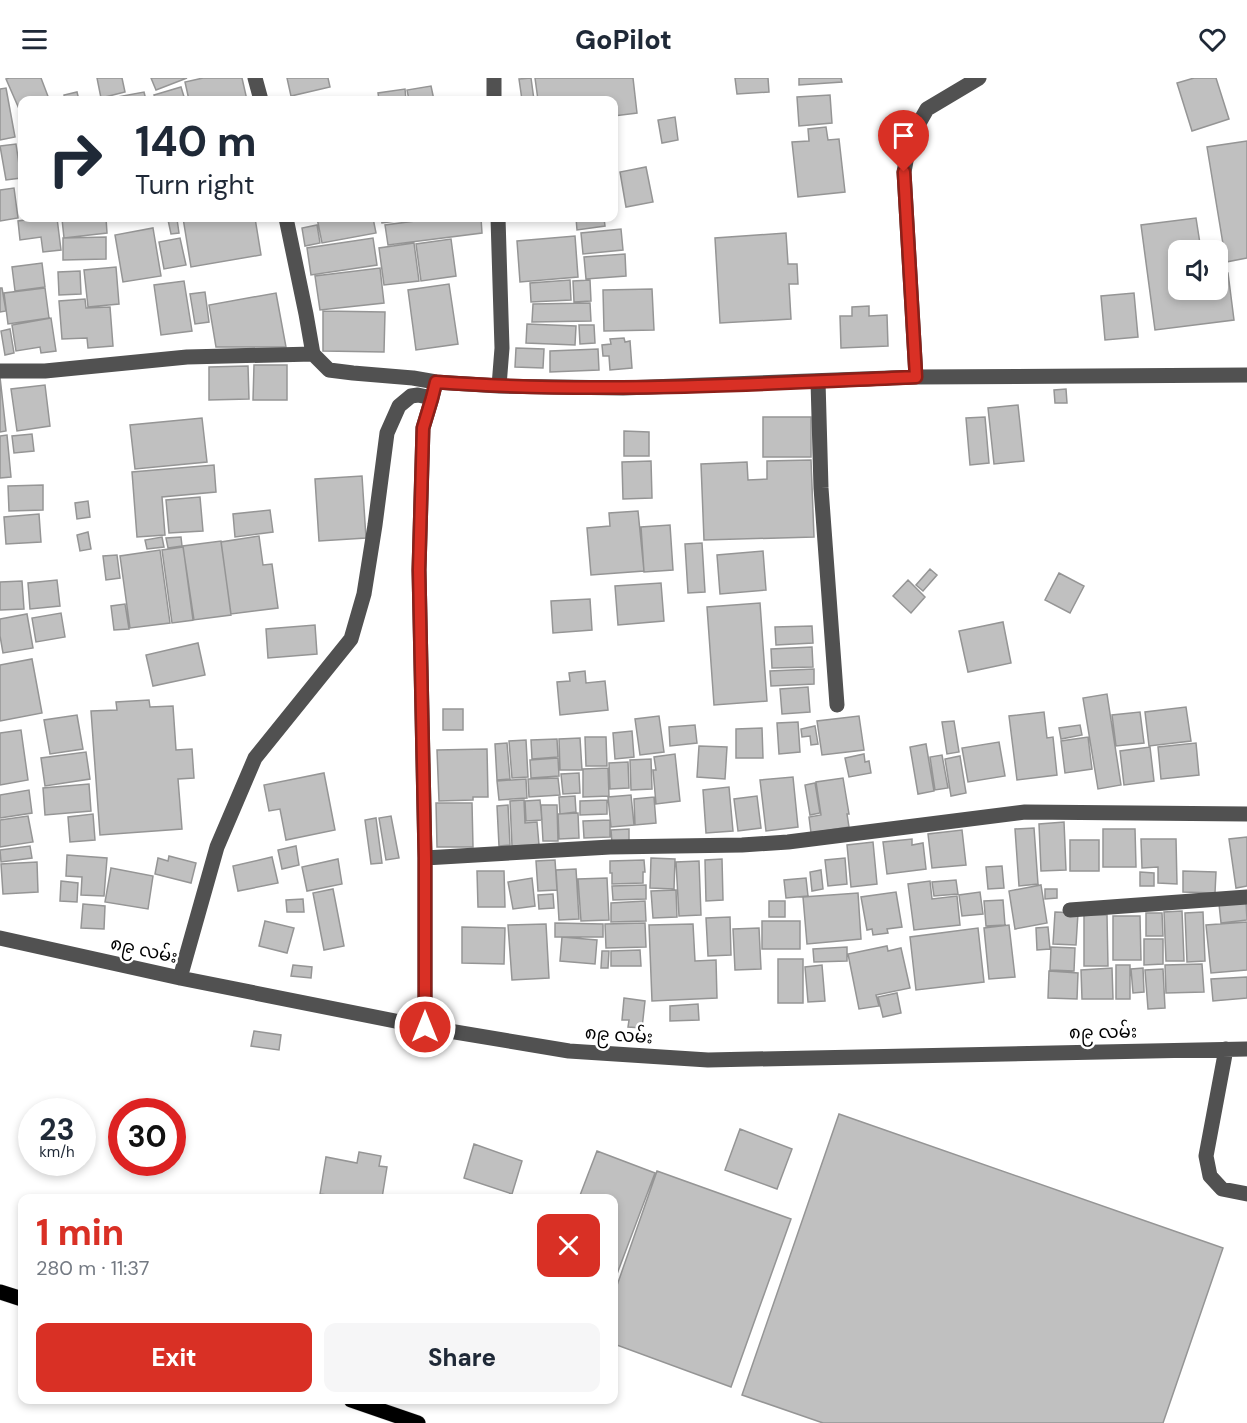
<!DOCTYPE html>
<meta charset="utf-8">
<style>
body{margin:0;font-family:"DM Sans","Noto Sans Myanmar",sans-serif;background:#f6f6f7;color:#1f2937;height:100vh;display:flex;flex-direction:column;font-size:22px;white-space:nowrap}
*{box-sizing:border-box;margin:0}
p{font-size:20px;color:#747a83}
.icon{flex:none;width:33px;height:33px;fill:none;stroke:currentColor;stroke-width:2;stroke-linecap:round;stroke-linejoin:round}
.map{position:relative;flex:1;overflow:hidden}
.side{position:absolute;left:18px;top:1116px;width:600px;height:210px;display:flex;flex-direction:column;background:#fff;border-radius:12px;box-shadow:0 3px 9px #0003}
.side>*{flex:none}
.hud{position:absolute;left:18px;top:18px;width:600px;height:126px;border-radius:12px;box-shadow:0 3px 9px #0003;background:#fff;color:#1f2937;overflow:hidden}
.buttons{position:absolute;left:1168px;top:162px;display:grid;gap:12px}
.buttons a{display:grid;place-items:center;width:60px;height:60px;border-radius:12px;background:#fff;box-shadow:0 3px 9px #0003;font-size:30px}
.speed{position:absolute;left:18px;top:1020px;display:flex;gap:12px;font-size:30px;font-weight:700;text-align:center}
.speed>*{display:grid;place-content:center;width:78px;height:78px;border-radius:50%;background:#fff;box-shadow:0 3px 9px #0003;line-height:1}
.speed small{font-size:15px;font-weight:400}
.speed .limit{border:9px solid #d22;background:#fff;color:#111}
.pin{position:absolute;display:grid;place-items:center;width:51px;height:51px;color:#fff;margin:-62px -26px;border-radius:50% 50% 50% 0;rotate:-45deg;box-shadow:0 0 6px #0007}
.pin .icon{rotate:45deg}
.me{position:absolute;width:66px;margin:-33px;rotate:0deg;stroke-linejoin:round;filter:drop-shadow(0 0 4px #0008)}
.turn{display:flex;align-items:center;gap:21px;height:126px;padding:0 18px;font-size:27px}
.turn .icon{width:78px;height:78px;stroke-width:2.5}
.turn b{display:block;font-size:42px;line-height:51px}
.round{display:grid;place-items:center;flex:none;width:63px;height:63px;border-radius:12px;background:#f6f6f7}
.head{display:flex;align-items:center;justify-content:space-between;height:102px;padding:0 18px}
h1{font-size:36px;font-weight:800;line-height:45px;color:#d93025}
.action{display:flex;gap:12px;margin-top:auto;padding:12px 18px}
.action a{flex:1;height:69px;border-radius:12px;background:#d93025;color:#fff;font-size:24px;font-weight:800;line-height:69px;text-align:center}
.action a+a{background:#f6f6f7;color:#1f2937}
header{display:flex;justify-content:space-between;align-items:center;height:78px;padding:0 18px;background:#fff;font-size:27px;font-weight:800}
.map>svg:first-child{display:block}
</style>
<header><svg class="icon" aria-label="menu" viewBox="0 0 24 24"><path d="M4 6h16M4 12h16M4 18h16"/></svg>GoPilot<svg class="icon" aria-label="heart" viewBox="0 0 24 24"><path d="M12 20l-8-8c-3-5 5-10 8-4 3-6 11-1 8 4z"/></svg></header>
<div class="map">
<svg width="1247" height="1345" viewBox="0 0 1247 1345">
<rect width="100%" height="100%" fill="#fff"/>
<!-- building -->
<path fill="#c0c0c0" stroke="#959595" stroke-width="1.5" d="M9 0H41L49 21 22 22V32L20 33 6 1Z
M97 0H122L125 14 101 20Z
M151 0H187L156 12Z
M203 0H242L247 22H189L185 4Z
M287 0H328L330 9 291 18Z
M531 0 534 22H522L519 1Z
M535 0H633L637 35 614 38V22H538Z
M735 0H768L769 14 737 16Z
M799 0H841L842 4 799 7Z
M1194 0H1216L1229 41 1192 53 1177 5Z
M431 8 434 22H409L407 12Z
M181 9 185 22H156L154 17Z
M6 10 15 59 0 62V11Z
M405 11 406 22H379L378 15Z
M77 14 79 22H65L64 17Z
M144 14 146 22H101Z
M830 17 832 45 799 48 797 19Z
M675 39 678 62 662 65 658 42Z
M826 49 828 62 839 61 845 114 798 119 792 64 809 63 808 51Z
M1247 63V180L1226 184 1207 69Z
M16 66 21 100 6 102 0 68Z
M646 89 653 124 626 129 620 94Z
M14 110 18 140 0 143V112Z
M39 140H57L61 172 43 174 41 159 20 162 18 143Z
M59 140H106L107 155 64 160 62 141 59 142Z
M183 140H255L261 177 191 189Z
M317 140H373L376 155 322 165Z
M381 140H418L382 145Z
M438 140H481L482 155 388 167 385 147Z
M576 140H604L605 148 577 152Z
M1196 140 1201 172H1179V212H1218V196L1228 195 1234 242 1155 252 1141 147Z
M177 141 179 155 171 156 168 142Z
M317 147 320 165 305 168 302 150Z
M153 150 161 198 123 204 115 157Z
M621 151 623 172 583 176 581 155Z
M786 155 788 186H797L798 206H789L791 241 720 245 715 160Z
M575 158 578 199 520 204 517 163Z
M106 159V181L63 182V160Z
M180 160 186 187 164 191 159 164Z
M373 160 377 187 311 197 307 170Z
M451 161 456 198 421 203 416 166Z
M414 165 419 203 384 207 379 170Z
M625 176 626 198 586 201 584 179Z
M42 185 45 209 15 213 12 189Z
M116 189 119 226 88 229 84 192Z
M380 190 384 225 320 232 315 198Z
M80 193 81 216 59 217 58 194Z
M570 202 571 222 531 224 530 205Z
M590 202 591 223 574 224 573 203Z
M184 203 192 253 161 257 154 207Z
M449 206 458 266 416 272 408 212Z
M0 210H2L6 233 0 234Z
M45 210 49 240 8 246 4 215Z
M652 211 654 252 604 253 603 212Z
M205 214 209 244 195 246 190 216Z
M276 215 286 269H216L209 227Z
M1134 215 1138 259 1105 262 1101 218Z
M85 221 86 230 110 229 113 268 88 270 87 260 62 261 59 223Z
M590 225 591 243 532 244 533 226Z
M869 228V238L887 237 888 268 841 270 840 238H852V229Z
M323 233 385 234 384 274 323 273Z
M51 240 56 273 41 275 40 269 16 273 12 247Z
M527 246 576 248 575 267 526 265Z
M579 247H594L595 265 580 266Z
M10 251 14 275 5 277 1 253Z
M624 260 625 264 630 263 632 290 610 292 609 278H603L602 267 611 266 610 261Z
M516 270 544 271 543 290 515 289Z
M598 271 599 292 550 294V273Z
M254 287H287V322H253Z
M248 288 249 321 209 322V289Z
M0 299 6 353 0 354Z
M45 307 50 348 17 353 11 311Z
M1066 311 1067 325H1055L1054 312Z
M1018 327 1024 383 994 386 988 330Z
M763 339H811V379H763Z
M985 339 989 385 970 387 966 340Z
M202 340 207 384 135 391 130 347Z
M624 353 649 354V378H624Z
M32 356 34 373 14 375 12 358Z
M7 357 11 399 0 400V358Z
M811 382 814 459 704 462 701 386 747 384 748 402 767 401V383Z
M651 383 652 420 623 421 622 384Z
M214 387 216 414 162 419 165 457 137 459 132 394Z
M362 398 366 460 319 463 315 401Z
M43 407V432L9 433 8 408Z
M200 419 203 453 169 455 166 422Z
M88 423 90 439 77 441 75 425Z
M270 432 273 454 235 459 233 436Z
M638 433 644 493 591 497 587 450 610 448 609 435Z
M39 436 41 464 6 466 4 439Z
M670 447 673 492 644 494 641 449Z
M88 454 91 471 80 473 77 457Z
M259 458 263 487 272 486 278 530 231 536 221 464Z
M162 459 164 469 147 471 145 462Z
M181 459 182 468 168 470 166 460Z
M221 463 231 537 193 542 183 468Z
M702 465 705 514 688 515 685 466Z
M183 469 194 542 172 545 162 472Z
M160 472 170 545 130 550 120 478Z
M763 473 766 512 720 516 717 477Z
M117 477 120 500 106 502 103 478Z
M930 491 937 497 923 513 916 507Z
M1059 495 1084 508 1070 535 1045 522Z
M57 502 60 528 30 531 28 505Z
M908 502 925 519 911 535 893 518Z
M22 503 24 531 0 532V504Z
M661 505 664 543 618 547 615 508Z
M590 521 592 552 553 555 551 523Z
M760 525 767 623 714 627 707 529Z
M125 526 129 551 114 552 111 528Z
M61 535 65 559 36 564 32 540Z
M27 536 33 570 3 575 0 558V541Z
M1003 544 1011 585 968 594 959 553Z
M315 547 317 576 268 580 266 551Z
M812 548 813 565 776 567 775 549Z
M198 565 205 597 153 608 146 577Z
M812 569 813 589 772 590 771 571Z
M32 581 42 635 0 643V587Z
M814 591V606L771 608 770 593Z
M585 593 586 605 605 603 608 632 560 637 557 604 570 603 569 595Z
M808 609 810 634 782 636 780 611Z
M1107 616 1121 707 1098 711 1083 620Z
M149 622 150 629 173 628 176 672 192 671 194 700 178 701 182 751 100 757 91 633 117 632 116 624Z
M1186 629 1191 663 1149 668 1145 634Z
M443 631H463V652H443Z
M1044 634 1047 660 1053 659 1057 697 1017 702 1009 638Z
M1140 634 1144 665 1116 668 1112 637Z
M77 637 83 671 50 676 44 642Z
M659 638 664 674 640 677 635 641Z
M859 638 864 672 822 677 817 643Z
M954 643 959 674 947 676 942 644Z
M798 644 800 674 779 676 777 645Z
M695 647 697 665 670 668 669 649Z
M1080 647 1082 657 1061 661 1059 650Z
M815 648 818 666 811 667 810 658 802 659 801 651Z
M762 650 763 680H736V651Z
M21 652 28 702 0 707V655Z
M632 653 634 679 615 681 613 655Z
M585 659H606L607 688H586Z
M1088 659 1092 691 1065 695 1061 663Z
M580 660 582 692H560L559 661Z
M557 661 558 679 532 681 531 662Z
M526 662 528 699 512 700 509 663Z
M999 664 1005 698 968 704 962 670Z
M507 665 510 701 497 702 495 666Z
M1196 665 1199 697 1161 701 1158 669Z
M926 666 934 713 918 716 910 669Z
M699 668 727 669 725 701 697 699Z
M1150 669 1154 703 1124 707 1120 673Z
M487 671 488 719H473V722L439 723 437 672Z
M86 674 90 701 45 708 41 680Z
M675 676 680 723 656 726 653 692H656L654 679Z
M864 676 865 684 869 683 871 695 849 699 845 680Z
M942 677 948 710 935 712 930 679Z
M960 678 966 715 951 718 945 681Z
M558 680 559 698 531 700 530 682Z
M651 681 652 711 631 712 630 682Z
M628 684 629 710 610 711 609 685Z
M608 690 609 718 583 719V691Z
M324 695 335 752 286 762 280 731 269 733 264 707Z
M579 695 580 715 563 716 561 696Z
M793 699 798 749 766 753 760 702Z
M558 700 560 717 529 719 528 701Z
M843 700 849 736H847L849 749 811 755 809 739 821 737 816 704Z
M526 701 527 720 499 722 497 703Z
M815 705 820 735 810 737 805 707Z
M89 706 91 733 45 737 43 710Z
M729 709 733 753 706 755 703 712Z
M29 712 32 735 0 740V717Z
M631 717 634 747 611 749 608 719Z
M575 718 576 734 560 736 559 719Z
M757 718 761 750 738 753 734 721Z
M654 719 656 745 635 747 634 721Z
M524 722 525 745 537 744 539 767 512 768 510 723Z
M540 722 542 742 526 743 525 723Z
M607 722V736L580 737V723Z
M436 725H472L473 769H437Z
M508 727 510 767 499 768 497 728Z
M541 727H557L558 763H543Z
M578 735 579 760 559 761 558 736Z
M93 736 95 762 70 764 68 739Z
M28 738 33 764 0 769V742Z
M391 738 399 780 386 782 379 740Z
M376 740 382 785 371 786 365 742Z
M610 742V759L584 760 583 743Z
M1064 744 1066 792 1041 793 1039 746Z
M1034 750 1038 806 1019 808 1015 751Z
M629 751V764L612 765 611 752Z
M1103 751H1135L1136 789H1103Z
M962 752 966 787 932 790 928 756Z
M1247 759V808L1236 810 1229 761Z
M912 761V767L923 765 926 791 887 796 883 764Z
M1141 761H1176L1177 806 1158 805V789L1142 790Z
M1070 762H1099V793H1070Z
M873 764 877 806 851 809 847 767Z
M30 768 32 780 1 784 0 772Z
M296 768 299 787 282 791 278 772Z
M67 777 107 780 104 818 81 817 82 799 66 798Z
M169 778 196 785 191 805 155 796 158 780 168 783Z
M272 779 278 805 238 813 233 788Z
M651 780 675 781 674 811 650 810Z
M845 780 847 806 828 808 825 782Z
M338 781 342 806 307 813 302 789Z
M722 781 723 822 706 823 705 782Z
M555 782 557 812 538 813 536 783Z
M644 782 645 794H643V805L612 806V795H610V783Z
M699 783 701 837 679 838 676 784Z
M37 784 38 814 3 816 1 786Z
M1002 788 1004 810 988 811 986 789Z
M111 790 153 798 148 831 105 824Z
M576 791 579 841 559 842 556 792Z
M821 792 823 811 812 813 810 794Z
M477 793H504L505 829H478Z
M1183 793 1216 794 1215 815 1183 814Z
M1140 794 1154 795V808H1140Z
M532 800 535 828 513 831 508 804Z
M607 800 609 842 581 843 578 801Z
M806 800 808 818 786 820 784 802Z
M956 802 958 816 934 818 932 804Z
M61 803 78 805 77 824 60 823Z
M930 803 932 821 957 818 960 847 914 852 908 806Z
M646 807V821L613 822 612 808Z
M1041 807 1047 845 1015 851 1009 813Z
M333 811 344 868 324 872 313 815Z
M1045 811H1057V820L1045 821Z
M676 812 677 839 653 840 651 813Z
M896 814 902 849 887 851 888 855 873 857 872 851 867 852 861 819Z
M980 814 983 836 962 838 959 817Z
M858 815 861 861 807 866 803 819Z
M553 816 554 830 539 831 538 817Z
M303 821 304 834H287L286 822Z
M1003 822 1005 847 986 848 984 823Z
M645 823 646 843 611 844V825Z
M769 823H785V839H769Z
M1246 823 1247 842 1221 845 1219 826Z
M83 826 105 828 104 851 81 850Z
M1182 833 1184 883H1166L1164 834Z
M1055 834 1078 835 1076 867 1053 866Z
M1203 834 1205 883 1187 884 1185 835Z
M1146 835H1162L1163 858H1146Z
M1084 837H1107L1108 888H1084Z
M1113 838H1140L1141 882H1113Z
M730 839 731 877 708 878 706 840Z
M265 843 294 850 287 875 259 868Z
M762 843H800V871H762Z
M1247 844V892L1211 895 1206 847Z
M555 845 603 846V859H555Z
M645 845 646 869 606 870 605 846Z
M546 846 549 900 512 902 508 847Z
M693 846 695 883 716 882 717 920 652 923 649 847Z
M1009 847 1015 899 989 901 984 850Z
M462 849 505 850 504 886 462 885Z
M1048 849 1050 871 1037 872 1036 850Z
M759 850 761 891 735 892 733 851Z
M978 850 984 904 916 912 910 859Z
M562 859 597 862 595 886 560 883Z
M1144 861H1163V886L1144 887Z
M887 868 888 873 901 870 910 910 876 917 879 928 859 931 848 876Z
M847 869V883L814 884 813 871Z
M1051 869 1075 870 1074 893 1050 892Z
M640 872 641 888H611V873Z
M602 873H609L608 890H601Z
M778 881H803V925H778Z
M1202 886 1204 914 1166 915 1165 887Z
M293 887 312 889 311 900 291 898Z
M822 887 825 923 808 924 805 889Z
M1116 887H1130V921H1116Z
M1112 890 1113 921H1082L1081 892Z
M1143 890 1144 914 1133 915 1131 891Z
M1163 891 1165 930 1148 931 1145 892Z
M1049 893 1078 895 1077 921 1048 920Z
M1247 899V920L1213 923 1211 901Z
M897 915 901 935 883 939 878 919Z
M624 920 645 923 642 950 628 949 629 942H622Z
M698 926 699 942 670 943V928Z
M254 953 281 957 279 972 251 968Z
M839 1036 1223 1170 1163 1345H823L742 1317Z
M740 1051 792 1071 777 1111 725 1092Z
M474 1066 522 1083 512 1116 464 1100Z
M597 1073 655 1095 614 1204V1120H579Z
M359 1074 381 1078 379 1088 387 1089 382 1120H347L320 1116 326 1079 357 1085Z
M657 1093 791 1141 731 1309 614 1266V1216Z"/>
<g fill="none" stroke-linecap="round" stroke-linejoin="round">
<defs>
<path id="major" d="M0 1214 22 1221
M351 1322 418 1345"/>
</defs>
<!-- major casing -->
<use href="#major" stroke="#dbdbdb" stroke-width="16"/>
<!-- minor -->
<path stroke="#515151" stroke-width="15" d="M255 0 261 22
M494 0V22
M286 140 306 236 313 276 329 292 353 295 413 300 436 304 499 308 502 270 498 140
M0 293H45L187 279 313 276
M916 299 904 94 910 61 927 31 979 0
M818 303 821 410 837 627
M499 308 623 310 916 299 1247 297
M425 780 610 769 742 767 788 764 1025 734 1247 736
M1070 832 1247 819
M0 860 180 900 425 949 569 973 708 982 1247 971
M180 900 217 769 255 680 351 561 364 516 375 447 387 355 399 328 411 318 418 317 432 320
M425 949V780L419 492 423 350 432 320 436 304
M1226 971 1206 1078 1210 1098 1222 1111 1247 1116"/>
<!-- major -->
<use href="#major" stroke="#000" stroke-width="15"/>
</g>
<g fill="none" stroke-linecap="round" stroke-linejoin="round">
<defs>
<path id="route" d="M425 949V780L419 492 423 350 432 320 436 304C595 316 756 306 916 299L904 94"/>
</defs>
<!-- route casing -->
<use href="#route" stroke="#8d1f18" stroke-width="15"/>
<!-- route -->
<use href="#route" stroke="#d93025" stroke-width="10"/>
</g>
<g text-anchor="middle" dominant-baseline="central" stroke-width="5" stroke-linejoin="round" paint-order="stroke">
<!-- street labels -->
<g font-size="18" fill="#000" stroke="#fff">
<text transform="translate(144 872) rotate(12)">၈၉ လမ်း</text>
<text transform="translate(1103 954) rotate(-1)">၈၉ လမ်း</text>
<text transform="translate(619 957) rotate(4)">၈၉ လမ်း</text>
</g>
</g>
</svg>
<div class="buttons">
<a><svg class="icon" aria-label="sound" viewBox="0 0 24 24"><path d="M4 9h4l5-4v14l-5-4H4zM17 9q2 3 0 6"/></svg></a>
</div>
<div class="speed"><div>23<small>km/h</small></div><div class="limit">30</div></div>
<div class="pin" style="left:904px;top:94px;background:#d93025"><svg class="icon" aria-label="arrive" viewBox="0 0 24 24"><path d="M6 21V4h12l-3 4 3 4H6"/></svg></div>
<svg class="me" style="left:425px;top:949px" viewBox="-20 -20 40 40"><circle r="17" fill="#d93025" stroke="#fff" stroke-width="3"/><path d="M0-11L8 9 0 5-8 9z" fill="#fff"/></svg>
<div class="hud">
<div class="turn"><svg class="icon" aria-label="right" viewBox="0 0 24 24"><path d="M7 20v-9h11M14 6l5 5-5 5"/></svg><div><b>140 m</b>Turn right</div></div>
</div>
<section class="side">
<div class="head"><div><h1>1 min</h1><p>280 m · 11:37</p></div><a class="round" style="background:#d93025;color:#fff"><svg class="icon" aria-label="close" viewBox="0 0 24 24"><path d="M6 6l12 12M18 6L6 18"/></svg></a></div>
<div class="action"><a>Exit</a><a>Share</a></div>
</section>
</div>
